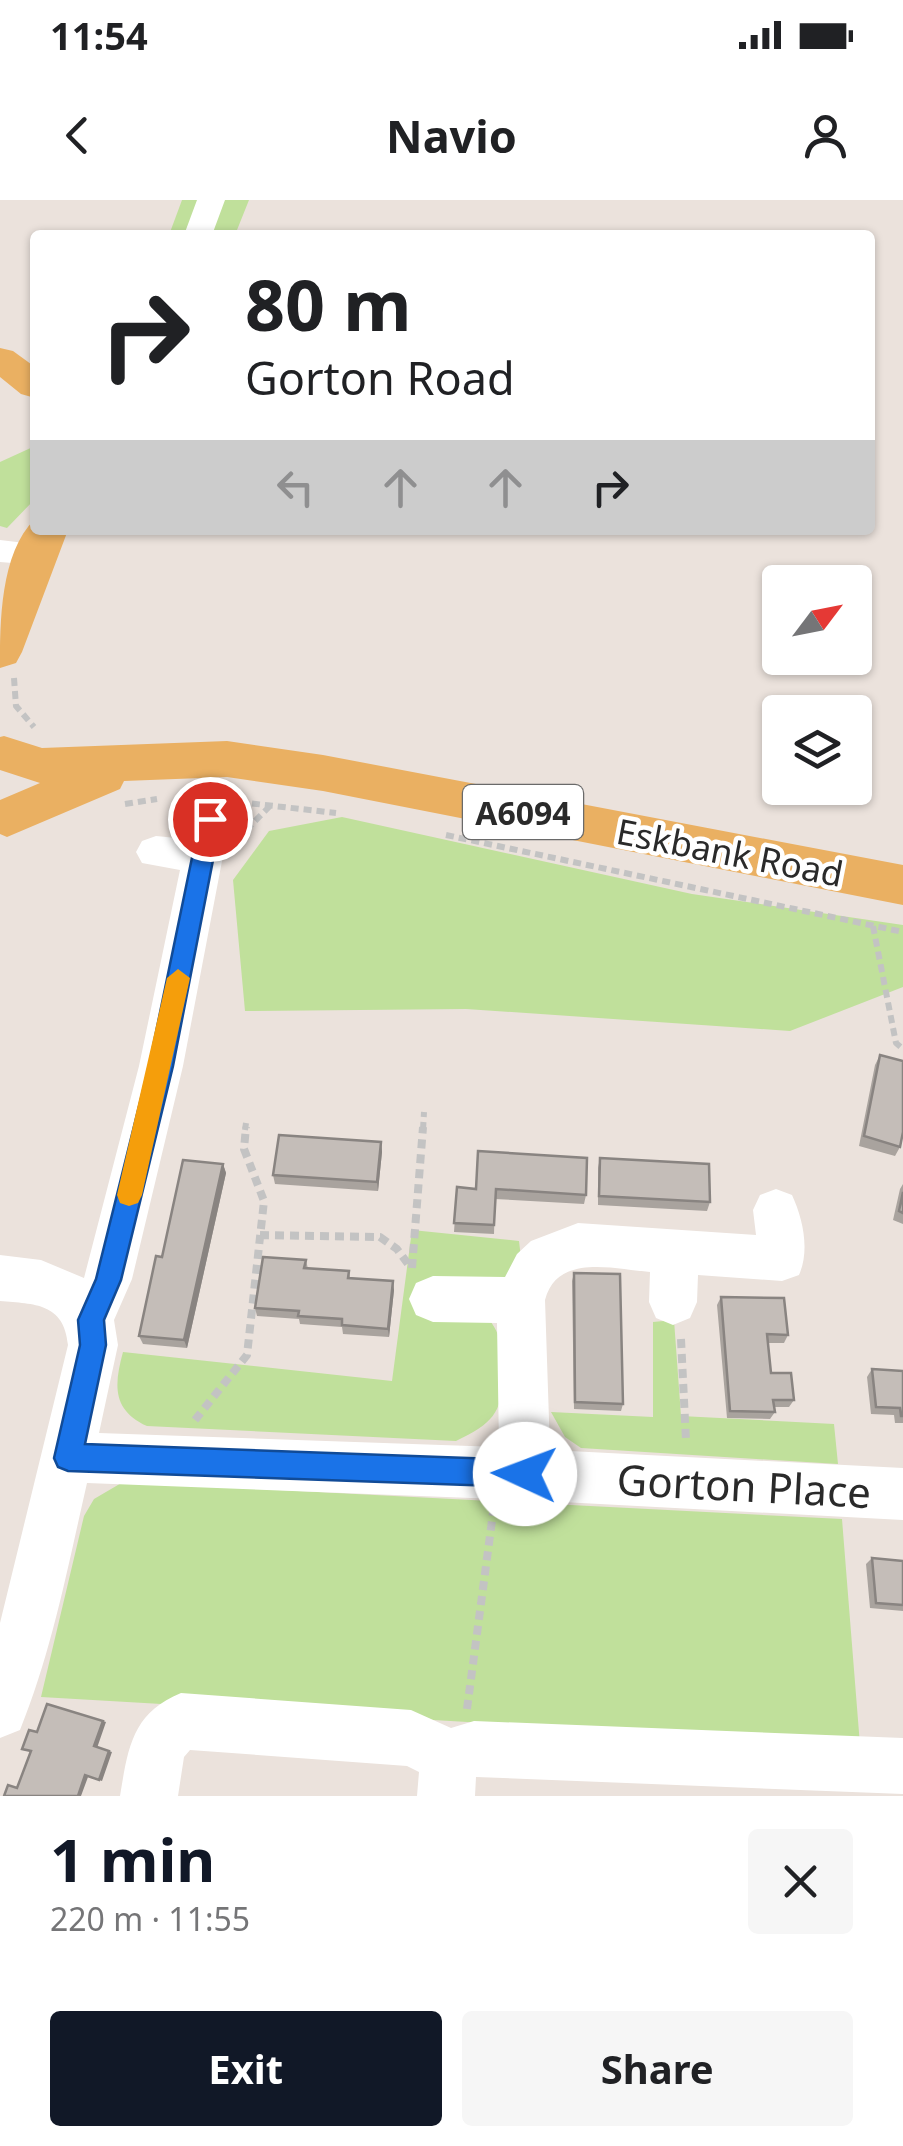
<!DOCTYPE html>
<meta charset="utf-8">
<style>
body{margin:0;font-family:"Noto Sans",sans-serif;background:#f6f6f6;color:#202124;height:100vh;display:flex;flex-direction:column;font-size:38px;white-space:nowrap}
*{box-sizing:border-box;margin:0}
p{font-size:32px;color:#757577}
.icon{flex:none;width:55px;height:55px;fill:none;stroke:currentColor;stroke-width:2;stroke-linecap:round;stroke-linejoin:round}
.map{position:relative;height:1596px;overflow:hidden}
.sheet{display:flex;flex-direction:column;background:#fff;flex:1}
.sheet>*{flex:none}
.hud{position:absolute;left:30px;top:30px;width:845px;height:305px;border-radius:10px;box-shadow:0 2px 8px #0004;background:#fff;color:#202124;overflow:hidden}
.needle{width:65px;rotate:58deg}
.buttons{position:absolute;left:762px;top:365px;display:grid;gap:20px}
.buttons a{display:grid;place-items:center;width:110px;height:110px;border-radius:10px;background:#fff;box-shadow:0 2px 8px #0004;font-size:50px}
.pin{position:absolute;display:grid;place-items:center;width:85px;height:85px;color:#fff;margin:-42px;border:5px solid #fff;border-radius:50%;box-shadow:0 2px 10px #0007}
.me{position:absolute;width:110px;margin:-55px;rotate:272deg;stroke-linejoin:round;filter:drop-shadow(0 0 8px #0008)}
.turn{display:flex;align-items:center;gap:35px;height:210px;padding:0 50px;font-size:45px}
.turn .icon{width:130px;height:130px;stroke-width:2.5}
.turn b{display:block;font-size:70px;line-height:85px}
.lanes{display:flex;align-items:center;height:95px;padding:0 50px;background:#0003;justify-content:center;gap:50px;direction:ltr}
.lanes .off{opacity:.35}
.round{display:grid;place-items:center;flex:none;width:105px;height:105px;border-radius:10px;background:#f6f6f6}
.head{display:flex;align-items:center;justify-content:space-between;height:170px;padding:0 50px}
h1{font-size:60px;font-weight:700;line-height:75px;color:#111827}
.button{display:flex;gap:20px;margin-top:auto;padding:20px 50px}
.button a{flex:1;height:115px;border-radius:10px;background:#111827;color:#fff;font-size:40px;font-weight:700;line-height:115px;text-align:center}
.button a+a{background:#f6f6f6;color:#202124}
.status{display:flex;justify-content:space-between;align-items:center;height:70px;padding:0 50px;background:#fff;direction:ltr}
.status svg{height:28px;fill:currentColor}
header{display:flex;justify-content:space-between;align-items:center;height:130px;padding:0 50px;background:#fff;font-size:45px;font-weight:700}
.map>svg:first-child{display:block}
</style>
<div class="status"><b>11:54</b><svg viewBox="0 0 49 12"><path d="M0 12V9h3v3zM5 12V6h3v6zM10 12V3h3v9zM15 12V0h3v12zM26 1h20v11H26zM47 4h2v5h-2z"/></svg></div>
<header><svg class="icon" aria-label="back" viewBox="0 0 24 24"><path d="M15 5l-7 7 7 7"/></svg>Navio<svg class="icon" aria-label="person" viewBox="0 0 24 24"><circle cx="12" cy="8" r="4"/><path d="M4 21q1-7 8-7t8 7"/></svg></header>
<div class="map">
<svg width="903" height="1596" viewBox="0 0 903 1596">
<rect width="100%" height="100%" fill="#ebe2dc"/>
<!-- green -->
<path fill="#c0e09b" d="M182 0H249L235 35H169Z
M35 246V299L7 328 0 326V262Z
M342 617 692 694 903 725V787L790 831 466 809 245 811 233 680 269 631Z
M412 1030 519 1041 521 1058 491 1122C502 1138 502 1149 502 1167 504 1210 496 1222 456 1241L147 1226C112 1210 114 1185 123 1152L392 1181Z
M674 1120 681 1216 834 1224 838 1264 581 1248 565 1237 551 1212 653 1217V1122Z
M123 1282 842 1319 860 1545 41 1497 84 1316 94 1299Z"/>
<g fill="none" stroke-linecap="round" stroke-linejoin="round">
<!-- path-far1 -->
<path stroke="#c3c3c3" stroke-width="6" stroke-dasharray="8 5" stroke-linecap="butt" d="M14 478 16 506 34 527
M239 602 336 613
M125 604 157 599
M246 630 269 607
M446 635 903 732
M873 726 896 843 903 849
M245 930 246 923
M423 930 424 912"/>
<!-- path -->
<path stroke="#c3c3c3" stroke-width="8" stroke-dasharray="9 6" stroke-linecap="butt" d="M260 1035 380 1037 397 1049 411 1068
M412 1068 423 927
M681 1139 686 1241
M195 1220 247 1155 264 1001 244 949 246 927
M467 1509 493 1313"/>
<!-- minor -->
<path fill="#fff" fill-rule="evenodd" d="M197 0H225L212 35H184Z
M0 340 50 346 55 354 50 362 38 365 0 362Z
M210 604 224 608 230 619 183 866 132 1079 114 1120 118 1145 99 1233 499 1247 497 1123 433 1122 416 1115 409 1099 416 1083 433 1076 505 1077 517 1054 531 1041 578 1023 756 1035 753 1010 760 995 776 989 792 995C803 1019 810 1050 799 1075L782 1081 698 1075 697 1102 690 1118 673 1125 656 1118 649 1102 650 1072C614 1069 557 1053 545 1100L550 1250 903 1268V1320L525 1300 87 1283C68 1366 52 1451 20 1530L0 1538V1423L68 1145C64 1103 35 1104 0 1101V1055L41 1060 84 1078 139 866 180 670 142 663 136 652 142 641 156 636 186 639 196 608Z
M181 1493 411 1510 451 1528 474 1521 903 1538V1594L476 1577 475 1596H417L419 1572 407 1566 190 1550 184 1557 178 1596H120C128 1548 132 1513 181 1493Z"/>
<!-- major -->
<path fill="#eab062" fill-rule="evenodd" d="M0 148 13 151 35 167V198L21 194 0 177Z
M35 319V330H68L22 452 16 463 0 468C0 423 0 353 35 319Z
M4 536 42 548 227 541 323 555 903 665V705L323 591 227 577 124 581 120 589 7 637 0 634V600L40 583 0 570V537Z"/>
</g>
<!-- wall -->
<path fill="#a9a39e" d="M880 855 900 947 895 956 859 946 875 865Z
M381 942 382 952 378 991 275 984 273 975Z
M600 958 710 1002 707 1011 598 1005V968Z
M223 964 226 973 187 1148 143 1144 139 1136 162 1057Z
M903 984V1024L893 1020 900 989Z
M457 987 586 995 584 1004 495 999 494 1034 454 1032Z
M306 1060 308 1069 349 1071 350 1078 394 1090 389 1137 343 1134 342 1127 300 1124 299 1119 257 1116 255 1108Z
M574 1073 623 1204 621 1211 574 1209 572 1081Z
M721 1097 788 1135 784 1143H768L771 1173 794 1200 789 1207H774L775 1212 770 1219 727 1218 717 1105Z
M872 1169 903 1171V1223H895L894 1215 871 1214 867 1177Z
M872 1358 903 1361V1411L870 1408 866 1364Z"/>
<!-- shaded-wall -->
<path fill="#898481" d="M381 942 382 952 378 991 377 982Z
M223 964 226 973 187 1148 184 1140Z
M393 1081 394 1090 389 1137 388 1129Z
M103 1521 106 1522 97 1548 94 1546Z
M109 1551 112 1552 102 1581 99 1580Z
M85 1575 88 1577 81 1596H78Z"/>
<!-- building -->
<path fill="#c4bdb8" stroke="#898481" stroke-width="2.5" d="M880 855 903 861V932L900 947 864 936Z
M279 935 381 942 377 982 273 975Z
M478 951 587 958 586 995 496 989 494 1025 454 1023 457 987 476 989Z
M600 958 709 964 710 1002 599 996Z
M183 960 223 964 184 1140 139 1136 156 1056 162 1057Z
M903 992V1013L899 1011Z
M263 1057 306 1060 304 1068 349 1071 348 1078 393 1081 388 1129 342 1125V1119L298 1116 299 1111 255 1108Z
M574 1073 620 1074 623 1204 575 1202Z
M721 1097 784 1098 788 1135 767 1134 771 1173H791L794 1200H773L775 1212 730 1211Z
M872 1169 903 1171V1216H901L900 1208 876 1207Z
M872 1358 903 1361V1405L876 1403Z
M47 1504 103 1521 94 1546 109 1551 99 1580 85 1575 78 1596H4L8 1585 17 1588 31 1551 22 1549 29 1530 37 1532Z"/>
<!-- route -->
<path fill="#1a73e8" stroke="#114b97" stroke-width="2.5" d="M210 611 221 619 173 866 121 1080 104 1120 106 1145 85 1244 525 1260 535 1264 539 1274 535 1283 525 1287 68 1271 58 1267 54 1258 80 1145 78 1120 96 1079 149 866 200 619Z"/>
<!-- slow -->
<path fill="#f59e0b" d="M178 769 190 778 142 995 138 1003 129 1006 120 1003 117 995 167 778Z"/>
<g text-anchor="middle" dominant-baseline="central" stroke-width="9" stroke-linejoin="round" paint-order="stroke">
<!-- shield labels -->
<rect fill="#fff" stroke="#6a6a6a" stroke-width="2.5" x="463" y="585" width="120" height="54" rx="8"/>
<g font-size="32" font-weight="bold" fill="#2a2a2a">
<text x="523" y="612">A6094</text>
</g>
<!-- street labels -->
<g font-size="35" fill="#2a2a2a" stroke="#fff">
<text transform="translate(730 652) rotate(11)">Eskbank Road</text>
</g>
<!-- near-street labels -->
<g font-size="42" fill="#2a2a2a" stroke="#fff">
<text transform="translate(744 1285) rotate(3)">Gorton Place</text>
</g>
</g>
</svg>
<div class="buttons">
<a><svg class="needle" viewBox="-14 -14 28 28"><path d="M0-13l5 13h-10z" fill="#e53935"/><path d="M0 13l5-13h-10z" fill="#757577"/></svg></a>
<a><svg class="icon" aria-label="layers" viewBox="0 0 24 24"><path d="M12 4l9 5-9 5-9-5zM3 14l9 5 9-5"/></svg></a>
</div>
<div class="pin" style="left:210px;top:619px;background:#d93025"><svg class="icon" aria-label="arrive" viewBox="0 0 24 24"><path d="M6 21V4h12l-3 4 3 4H6"/></svg></div>
<svg class="me" style="left:525px;top:1274px" viewBox="-20 -20 40 40"><circle r="19" fill="#fff"/><path d="M0-13L10 11 0 6-10 11z" fill="#1a73e8"/></svg>
<div class="hud">
<div class="turn"><svg class="icon" aria-label="right" viewBox="0 0 24 24"><path d="M7 20v-9h11M14 6l5 5-5 5"/></svg><div><b>80 m</b>Gorton Road</div></div>
<div class="lanes"><svg class="icon off" aria-label="left" viewBox="0 0 24 24"><path d="M17 20v-9H6M10 6l-5 5 5 5"/></svg><svg class="icon off" aria-label="ahead" viewBox="0 0 24 24"><path d="M12 20V5M6 11l6-6 6 6"/></svg><svg class="icon off" aria-label="ahead" viewBox="0 0 24 24"><path d="M12 20V5M6 11l6-6 6 6"/></svg><svg class="icon" aria-label="right" viewBox="0 0 24 24"><path d="M7 20v-9h11M14 6l5 5-5 5"/></svg></div>
</div>
</div>
<section class="sheet">
<div class="head"><div><h1>1 min</h1><p>220 m · 11:55</p></div><a class="round"><svg class="icon" aria-label="close" viewBox="0 0 24 24"><path d="M6 6l12 12M18 6L6 18"/></svg></a></div>
<div class="button"><a>Exit</a><a>Share</a></div>
</section>
